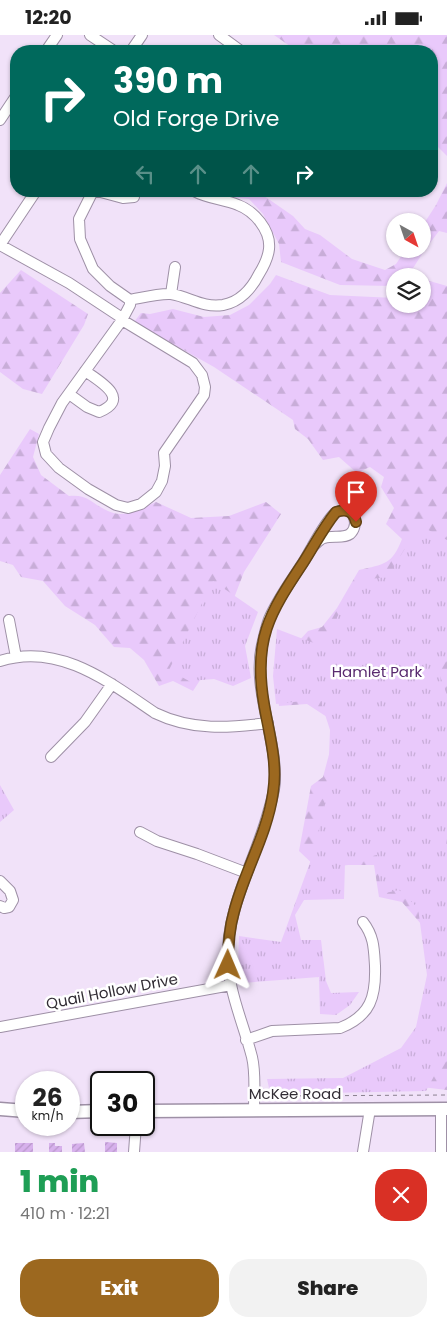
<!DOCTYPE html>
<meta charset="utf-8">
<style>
body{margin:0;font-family:Poppins,sans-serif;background:#f2f2f2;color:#222;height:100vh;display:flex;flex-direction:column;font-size:19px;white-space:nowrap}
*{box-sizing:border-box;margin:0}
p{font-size:16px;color:#767676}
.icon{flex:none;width:28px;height:28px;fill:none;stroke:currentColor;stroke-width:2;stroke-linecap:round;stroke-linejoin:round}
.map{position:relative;height:1117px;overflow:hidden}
.details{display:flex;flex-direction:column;background:#fff;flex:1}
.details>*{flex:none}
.hud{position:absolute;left:10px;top:10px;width:428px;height:152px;border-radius:20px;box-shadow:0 1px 4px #0004;background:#00695c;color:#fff;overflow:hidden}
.needle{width:32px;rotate:140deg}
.fabs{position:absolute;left:386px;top:178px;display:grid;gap:10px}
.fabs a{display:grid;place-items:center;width:45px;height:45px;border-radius:50%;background:#fff;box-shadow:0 1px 4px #0004;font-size:25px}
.speed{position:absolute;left:15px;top:1036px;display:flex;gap:10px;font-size:25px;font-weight:700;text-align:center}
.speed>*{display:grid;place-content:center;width:65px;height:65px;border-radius:50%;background:#fff;box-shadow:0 1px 4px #0004;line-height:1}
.speed small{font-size:12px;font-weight:400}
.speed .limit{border:2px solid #111;border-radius:8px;background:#fff;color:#111}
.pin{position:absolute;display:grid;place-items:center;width:42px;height:42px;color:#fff;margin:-51px -21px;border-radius:50% 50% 50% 0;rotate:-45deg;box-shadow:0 0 5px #0007}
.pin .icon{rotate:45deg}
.me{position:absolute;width:55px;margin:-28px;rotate:1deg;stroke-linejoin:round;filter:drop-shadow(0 0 4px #0008)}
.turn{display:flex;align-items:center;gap:18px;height:105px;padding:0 20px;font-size:22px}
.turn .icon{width:65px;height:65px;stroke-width:2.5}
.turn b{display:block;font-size:35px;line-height:42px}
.lanes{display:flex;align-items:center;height:48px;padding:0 20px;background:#0003;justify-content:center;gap:25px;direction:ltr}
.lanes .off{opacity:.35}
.round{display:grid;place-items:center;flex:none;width:52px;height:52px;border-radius:20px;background:#f2f2f2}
.summary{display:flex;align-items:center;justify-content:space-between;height:85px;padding:0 20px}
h1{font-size:30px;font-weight:800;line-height:38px;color:#1e9e55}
.action{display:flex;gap:10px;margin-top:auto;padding:10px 20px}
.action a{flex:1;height:58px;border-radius:20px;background:#9c681f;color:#fff;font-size:20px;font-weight:800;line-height:58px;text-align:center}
.action a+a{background:#f2f2f2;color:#222}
.status{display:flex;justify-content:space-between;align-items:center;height:35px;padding:0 25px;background:#fff;direction:ltr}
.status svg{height:14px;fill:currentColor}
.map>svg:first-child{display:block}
</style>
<div class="status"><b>12:20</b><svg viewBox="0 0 49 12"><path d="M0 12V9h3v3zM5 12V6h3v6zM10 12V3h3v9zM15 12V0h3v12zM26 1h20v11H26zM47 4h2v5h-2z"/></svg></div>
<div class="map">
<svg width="447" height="1117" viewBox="0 0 447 1117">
<defs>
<pattern id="forest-firs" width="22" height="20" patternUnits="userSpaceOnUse" patternTransform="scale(1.25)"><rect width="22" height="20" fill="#e9c9fb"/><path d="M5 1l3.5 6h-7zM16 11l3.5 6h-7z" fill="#c8add8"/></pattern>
<pattern id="park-tufts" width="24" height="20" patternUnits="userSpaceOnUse" patternTransform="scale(1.25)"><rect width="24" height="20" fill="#e9c9fb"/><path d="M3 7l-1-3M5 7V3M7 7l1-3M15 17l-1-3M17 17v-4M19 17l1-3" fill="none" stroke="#c8add8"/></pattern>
<pattern id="building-hatch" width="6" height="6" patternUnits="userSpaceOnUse" patternTransform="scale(1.25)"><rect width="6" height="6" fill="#d7b1ec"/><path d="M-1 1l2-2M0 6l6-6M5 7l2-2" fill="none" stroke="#b998cb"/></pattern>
</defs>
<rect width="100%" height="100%" fill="#f1e2f9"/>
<!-- forest -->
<path fill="url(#forest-firs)" d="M274 0H447V121L431 105V16H297Z
M447 148V198L439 196 424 216 408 241H395V250L392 251 340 250 281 227 279 209 263 179 249 164 219 161 209 156H257L293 181 305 194 320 200 352 224 385 235 396 229 406 214H422L423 190 436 170Z
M21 235 88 279 84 290 42 359 23 354 0 337V258Z
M276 240 330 260 395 263V269H422L423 250 426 245 447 251V900L421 889 402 867 379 862 374 830H348L318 834 299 816 311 751 323 742 335 697 327 682 307 669 279 671 275 647 298 607 308 596 322 592 337 573 359 535C384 529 392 530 402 504L386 489 394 473 381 452 384 442 370 432 357 438 339 422 323 425 308 404 295 394 293 385 214 332 134 287 141 278 150 279 173 274 204 282 230 280 249 270 270 249Z
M30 394 39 399 33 422 41 440 69 461C88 459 92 469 108 476 124 484 141 474 156 467L191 483 229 481 266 467 281 479 244 537 206 636 193 656 173 646 159 651 144 625 130 613 114 612 95 590 65 571 43 546 21 542 13 530 0 526V440Z
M447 964V1055L413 1051Z"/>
<!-- park -->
<path fill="url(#park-tufts)" d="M419 490 447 505V621L439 638 447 660V804L446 810 447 815V1017L426 1056 274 1059 269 1053 267 1044 343 1043 401 1013 416 992 427 940 418 873 399 855 381 859 377 820 345 827 344 864 304 865 295 880 301 905H321L326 946 331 958 359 957 350 970 336 980 320 979 319 942 242 948C238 933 238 917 239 901L281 907 316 811 328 748 330 695 320 664 276 669 273 641 277 594 319 610 361 545 388 542Z
M213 546 258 577 245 611 251 643 233 651 214 644 189 646 169 635Z
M0 750 14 775 0 787Z"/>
<!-- building -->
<path fill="url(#building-hatch)" d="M105 1107 117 1108V1117H105Z
M15 1108H33V1117H15Z
M49 1108H55V1111H62V1117H49Z
M84 1108 85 1117H72V1109Z"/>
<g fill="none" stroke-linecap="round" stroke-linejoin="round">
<defs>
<path id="minor" d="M90 0 114 16
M219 0 241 16
M46 16 57 0
M131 16 142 0
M0 85 16 61
M97 156 123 163 134 162
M0 210 69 248 119 281 122 285 193 328 202 340 205 352 204 360 164 418 165 431 162 446 156 457 141 469 128 473 116 470 88 454 59 433 46 419 43 407 49 393 62 368 122 285 130 270V265L110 251 93 234 80 204 79 184 93 156
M0 210 36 156
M171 259 175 232
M130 265C141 263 160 258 171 259 190 262 202 273 223 270 240 267 252 253 259 239 264 231 268 223 269 214 271 195 254 176 238 170 224 164 208 164 194 156
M69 359 87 372 99 377C131 364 101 347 85 336
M9 585 16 622
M0 626C59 607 109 647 155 678 192 696 229 693 268 688
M51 722 85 687 112 649
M140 797 157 806 197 819 247 838
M0 846 10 856 13 865 9 872 4 873 0 871
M0 992 231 950
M246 1005 272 996 340 993C371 981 376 961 375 931 374 914 374 901 363 887
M441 1074V1117
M254 1075C254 1057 256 1039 252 1022 242 983 226 953 228 912 231 865 256 822 268 778 271 767 275 756 275 745 276 701 252 652 262 610 264 601 266 592 269 584 278 563 292 545 304 526 312 513 324 488 335 478 337 477 340 476 342 475 355 473 359 491 350 499 343 504 333 500 324 503 320 504 316 509 312 512
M134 1117 136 1090
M363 1117 370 1074"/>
<path id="major" d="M0 1074 26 1076
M144 1076 447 1074
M69 1077 101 1076"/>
</defs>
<!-- minor casing -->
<use href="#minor" stroke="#9e90a6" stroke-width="12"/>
<!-- major casing -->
<use href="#major" stroke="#9e90a6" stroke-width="15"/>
<!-- path -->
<path stroke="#8b8190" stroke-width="1" stroke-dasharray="4 4" stroke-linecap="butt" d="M273 1061 447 1060"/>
<!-- minor -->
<use href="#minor" stroke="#fff" stroke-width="10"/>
<!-- major -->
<use href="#major" stroke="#fff" stroke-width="12"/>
</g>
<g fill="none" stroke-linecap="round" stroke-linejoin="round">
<defs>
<path id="route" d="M228 930C228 912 229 894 234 877 244 837 267 800 273 758 278 727 269 699 264 669 253 605 269 579 303 528 314 511 323 493 336 477 346 474 353 475 356 487"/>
</defs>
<!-- route casing -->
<use href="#route" stroke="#654414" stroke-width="12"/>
<!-- route -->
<use href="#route" stroke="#9c681f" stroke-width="9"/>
</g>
<g text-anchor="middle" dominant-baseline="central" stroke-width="5" stroke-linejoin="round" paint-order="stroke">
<!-- park labels -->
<g font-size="15" fill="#592a6f" stroke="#fff">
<text x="377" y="636">Hamlet Park</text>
</g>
<!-- street labels -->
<g font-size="15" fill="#312c34" stroke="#fff">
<text transform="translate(112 956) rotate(-11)">Quail Hollow Drive</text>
<text x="295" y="1058">McKee Road</text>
</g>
</g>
</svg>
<div class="fabs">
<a><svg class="needle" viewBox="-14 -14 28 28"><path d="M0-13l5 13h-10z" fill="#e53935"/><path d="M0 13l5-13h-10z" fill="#767676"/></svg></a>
<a><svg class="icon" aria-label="layers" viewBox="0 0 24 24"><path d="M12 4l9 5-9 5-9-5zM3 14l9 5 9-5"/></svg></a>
</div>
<div class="speed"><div>26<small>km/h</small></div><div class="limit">30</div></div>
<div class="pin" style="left:356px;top:487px;background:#d93025"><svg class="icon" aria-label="arrive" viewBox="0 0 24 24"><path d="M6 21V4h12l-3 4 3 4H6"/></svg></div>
<svg class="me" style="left:228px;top:930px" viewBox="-20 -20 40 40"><path d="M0-17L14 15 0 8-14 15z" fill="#9c681f" stroke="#fff" stroke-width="4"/></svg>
<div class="hud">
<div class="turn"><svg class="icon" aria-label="right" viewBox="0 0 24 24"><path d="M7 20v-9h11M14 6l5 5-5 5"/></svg><div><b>390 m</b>Old Forge Drive</div></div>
<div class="lanes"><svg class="icon off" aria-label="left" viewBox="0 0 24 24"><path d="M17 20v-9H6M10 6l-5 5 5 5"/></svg><svg class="icon off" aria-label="ahead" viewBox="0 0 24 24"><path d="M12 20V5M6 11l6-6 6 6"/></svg><svg class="icon off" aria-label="ahead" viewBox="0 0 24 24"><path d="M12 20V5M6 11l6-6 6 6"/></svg><svg class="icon" aria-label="right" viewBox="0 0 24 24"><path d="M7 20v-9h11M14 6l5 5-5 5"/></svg></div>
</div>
</div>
<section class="details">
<div class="summary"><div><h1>1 min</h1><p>410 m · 12:21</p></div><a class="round" style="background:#d93025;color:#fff"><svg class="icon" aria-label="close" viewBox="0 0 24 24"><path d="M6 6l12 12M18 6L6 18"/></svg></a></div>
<div class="action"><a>Exit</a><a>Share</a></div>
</section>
